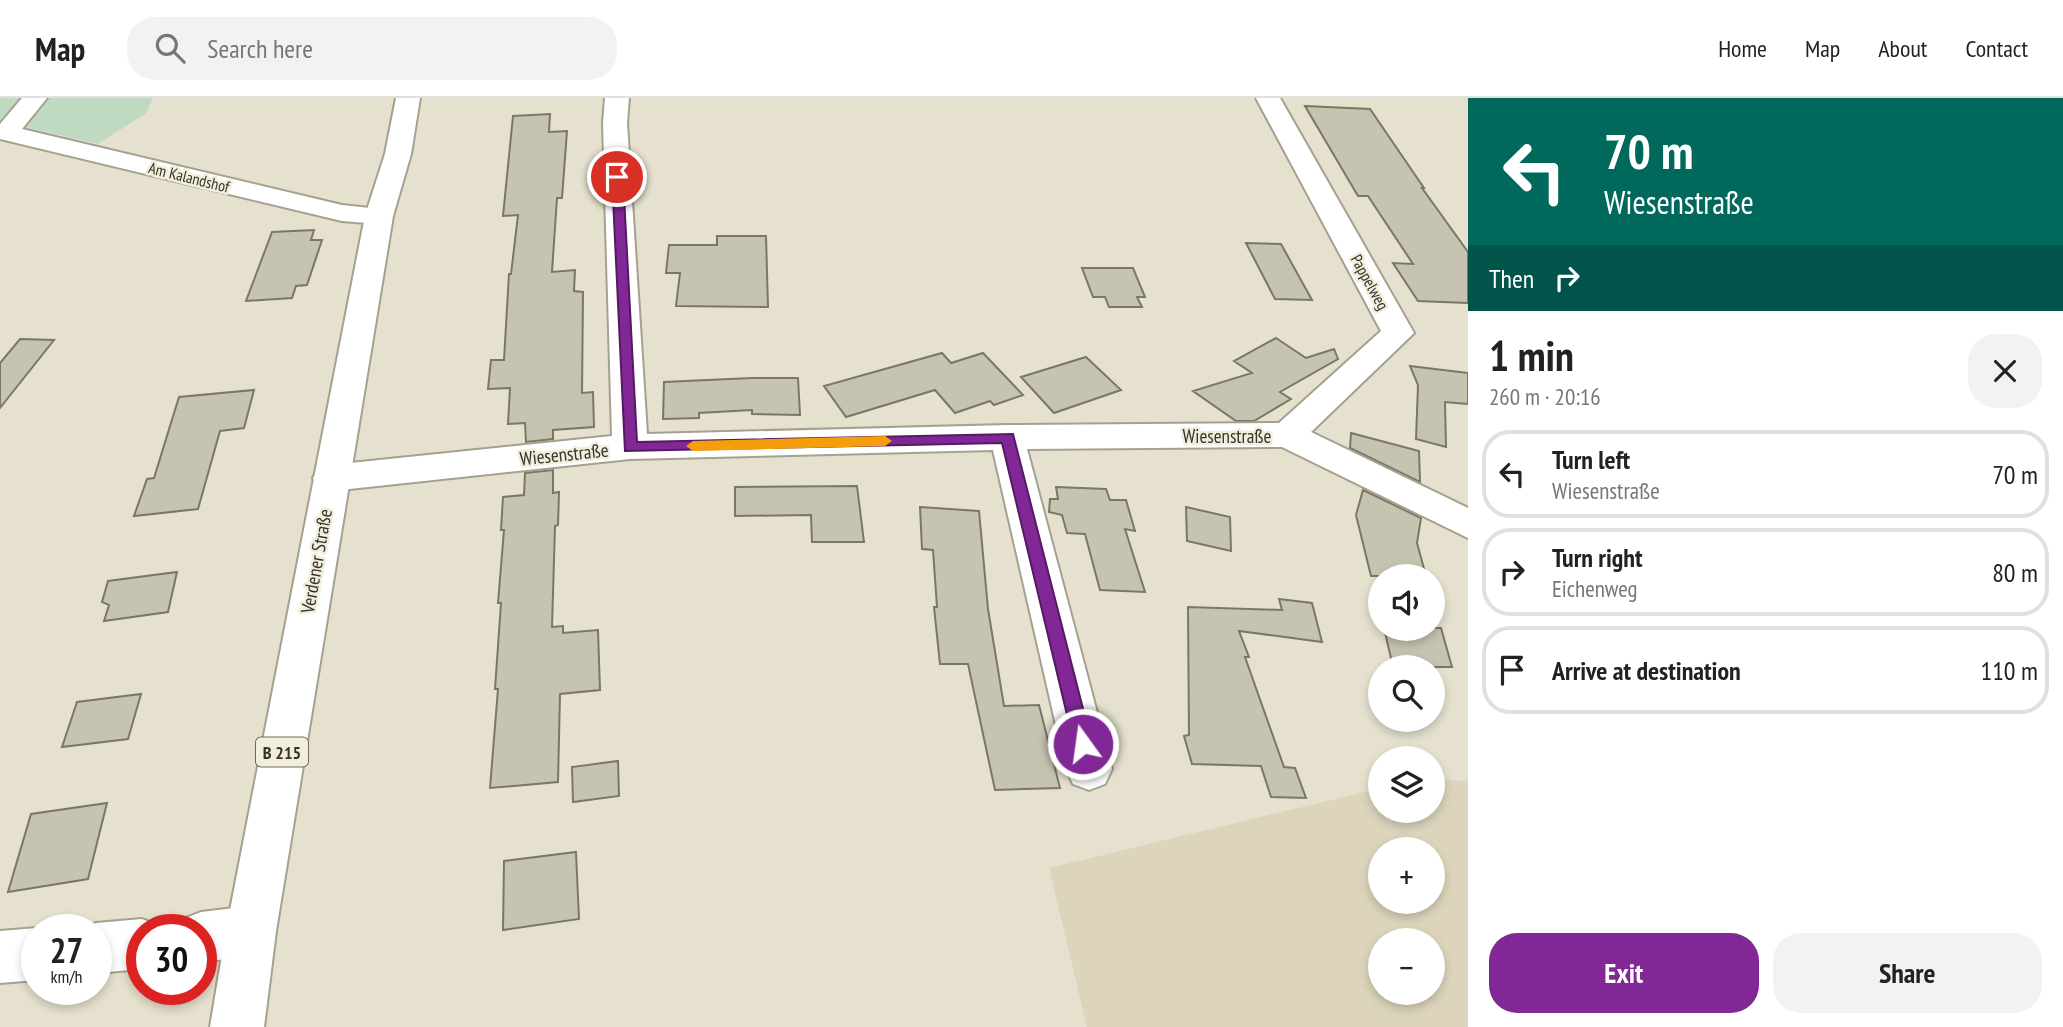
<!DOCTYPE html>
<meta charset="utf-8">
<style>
body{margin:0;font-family:"PT Sans Narrow",sans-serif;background:#f2f2f2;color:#222;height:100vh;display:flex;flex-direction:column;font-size:26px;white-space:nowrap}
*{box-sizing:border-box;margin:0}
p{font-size:23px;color:#767676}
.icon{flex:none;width:38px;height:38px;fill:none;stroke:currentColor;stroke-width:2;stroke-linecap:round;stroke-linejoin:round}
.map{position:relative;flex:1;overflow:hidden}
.drawer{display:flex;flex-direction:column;background:#fff;width:595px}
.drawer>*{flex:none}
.banner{background:#00695c;color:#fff;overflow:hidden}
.fabs{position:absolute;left:1368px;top:466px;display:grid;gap:14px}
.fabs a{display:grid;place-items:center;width:77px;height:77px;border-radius:50%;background:#fff;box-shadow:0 4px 10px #0003;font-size:35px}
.speed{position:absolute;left:21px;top:816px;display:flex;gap:14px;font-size:35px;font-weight:700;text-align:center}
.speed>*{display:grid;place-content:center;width:91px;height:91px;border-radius:50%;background:#fff;box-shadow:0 4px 10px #0003;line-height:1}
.speed small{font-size:18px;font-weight:400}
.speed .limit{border:10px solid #d22;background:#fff;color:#111}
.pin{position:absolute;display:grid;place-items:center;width:60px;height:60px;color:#fff;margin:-30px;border:4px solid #fff;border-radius:50%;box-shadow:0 2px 7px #0007}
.me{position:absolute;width:77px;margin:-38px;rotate:346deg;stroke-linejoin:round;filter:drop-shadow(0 0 5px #0008)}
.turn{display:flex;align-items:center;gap:24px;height:147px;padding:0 21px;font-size:32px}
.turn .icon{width:91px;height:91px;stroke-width:2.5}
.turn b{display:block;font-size:49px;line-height:60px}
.then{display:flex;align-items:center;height:66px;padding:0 21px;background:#0003;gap:14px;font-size:26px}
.round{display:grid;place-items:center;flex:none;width:74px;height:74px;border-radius:28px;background:#f2f2f2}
.summary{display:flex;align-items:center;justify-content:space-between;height:119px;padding:0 21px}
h1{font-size:42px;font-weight:700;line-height:52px}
.cta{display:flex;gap:14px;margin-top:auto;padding:14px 21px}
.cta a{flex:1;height:80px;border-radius:28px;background:#812896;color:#fff;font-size:28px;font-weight:700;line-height:80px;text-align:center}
.cta a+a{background:#f2f2f2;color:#222}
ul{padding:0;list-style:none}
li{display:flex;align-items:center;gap:21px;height:88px;margin:0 14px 10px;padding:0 7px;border:4px solid #e0e0e0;border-radius:28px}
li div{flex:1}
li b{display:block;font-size:26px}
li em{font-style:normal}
header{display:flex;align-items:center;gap:42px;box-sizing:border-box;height:98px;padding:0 35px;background:#fff;border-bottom:2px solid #e0e0e0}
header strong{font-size:33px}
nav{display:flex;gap:38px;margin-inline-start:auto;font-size:24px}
.search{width:490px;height:63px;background:#f2f2f2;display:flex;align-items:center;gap:18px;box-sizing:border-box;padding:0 24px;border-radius:28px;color:#767676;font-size:26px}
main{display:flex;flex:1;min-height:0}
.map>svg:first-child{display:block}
</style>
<header>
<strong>Map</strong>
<div class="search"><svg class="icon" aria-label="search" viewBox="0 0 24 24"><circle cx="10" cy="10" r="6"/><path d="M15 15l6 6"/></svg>Search here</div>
<nav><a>Home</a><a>Map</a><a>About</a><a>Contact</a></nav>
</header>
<main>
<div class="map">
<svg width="1468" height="929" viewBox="0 0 1468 929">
<rect width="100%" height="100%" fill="#e5e1ce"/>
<!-- built -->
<path fill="#dcd5bc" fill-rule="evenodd" d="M1433 682 1468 683V929H1087L1049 770 1381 690V712H1433ZM1381 751H1433V803H1381ZM1381 842H1433V894H1381Z"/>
<!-- green -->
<path fill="#bfdac0" d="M0 0H153L146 15 98 46 0 23Z"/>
<!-- building -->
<path fill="#c7c3b1" stroke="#7b7766" stroke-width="2" d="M1305 8 1370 11 1424 90H1422L1468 154V205L1418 203 1393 165 1413 166 1368 98H1358Z
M550 16 549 34 567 33 562 100H557L552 174 575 172 574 193 583 194 582 295 593 294 594 329 553 332V341L526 344 525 325 508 326 510 290 488 291 491 262H504L509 176H511L518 117 503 118 513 18Z
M314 132 311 142H322L307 187 296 188 292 200 246 203 272 134Z
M717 138H766L768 209 676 208 680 175H666L669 147H717Z
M1246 145 1281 146 1312 202 1275 201Z
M1082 170H1133L1145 199H1137L1142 209H1109L1105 199H1093Z
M1276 240 1306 260 1334 251 1338 261 1280 294 1291 301 1254 323H1236L1193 293 1252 275 1234 263Z
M20 241 54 242 0 310V265Z
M942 255 951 265 983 255 1023 297 994 307 990 303 955 315 935 292 846 319 824 288Z
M1086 259 1121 292 1054 315 1021 279Z
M1410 268 1468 275V306L1445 304 1446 349 1416 341 1418 287Z
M752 280H798L800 317 752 316V312L699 315V320L663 321 664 284Z
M254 292 244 330 220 333 198 411 134 418 147 381 154 380 179 299Z
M1351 335 1419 353 1420 384 1350 350Z
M553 372V395L559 394 558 427 555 428 552 529 563 528V535L598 532 600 592 560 596 558 684 490 690 498 591H495L501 505H498L504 432H501L503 399 524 397 525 375Z
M857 388 864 444H812L811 417 735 418V389Z
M1056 389 1106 391 1110 402H1126L1135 433 1125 431 1145 494 1100 492 1085 436 1067 435 1062 417 1049 414 1050 401H1058Z
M1363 392 1421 420 1417 445 1426 478H1371L1356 417Z
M920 409 979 413 988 511 1004 608 1039 607 1060 690 995 692 968 566H940L934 509H937L933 452 922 451Z
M1186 409 1230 419 1231 453 1187 443Z
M177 474 168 514 104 523 109 507 102 504 108 483Z
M1279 501 1312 505 1322 544 1239 533 1249 559H1245L1284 669 1295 670 1306 700 1271 699 1261 668 1192 666 1184 638 1189 637 1188 509 1282 512Z
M1384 530H1441L1452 569H1393Z
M141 596 128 641 62 649 77 604Z
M618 663 619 698 573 704 572 669Z
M107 705 88 781 8 794 31 716Z
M576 754 579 821 503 832 504 763Z"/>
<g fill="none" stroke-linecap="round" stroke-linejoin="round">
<defs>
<path id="minor" d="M22 0H47L22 31 342 107 389 112 393 118 389 124 379 126 342 123 0 41V26Z
M605 0H629L627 25 647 336 1007 327 1279 325 1381 233 1256 0H1280L1414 235 1311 334 1468 410V440L1282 349 1027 351 1112 671 1105 686 1089 692 1073 686 1066 671 993 352 630 361 331 393 318 389 313 380 318 371 331 367 612 338 603 25Z
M251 808 269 815 276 833 269 851 251 858 201 864V831H179L183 821 201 814Z
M142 821 160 828 161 831H142V871L96 875V831H80L96 825Z
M37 830V882L0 885V833Z"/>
<path id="major" d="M396 0H420L411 56 393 118 276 833 264 929H210L226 833 365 118 385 56Z"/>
</defs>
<!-- minor casing -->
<use href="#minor" stroke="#a5a190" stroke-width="4"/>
<!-- major casing -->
<use href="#major" stroke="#a5a190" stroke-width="4"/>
<!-- minor -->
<use href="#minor" fill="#fff" fill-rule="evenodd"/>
<!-- major -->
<use href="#major" fill="#fff" fill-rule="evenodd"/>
</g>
<!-- route -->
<path fill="#812896" stroke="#541a62" stroke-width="2" d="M617 76 623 79 637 344 1013 336 1092 646 1089 651 1083 654 1076 651 1074 646 1002 345 625 353 612 79Z"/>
<!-- slow -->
<path fill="#f59e0b" d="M885 338 892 343 885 348 693 353 686 348 693 343Z"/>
<g text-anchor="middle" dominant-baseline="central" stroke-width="5" stroke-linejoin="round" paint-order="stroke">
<!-- far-street labels -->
<g font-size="16" fill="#35332c" stroke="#f2eedb">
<text transform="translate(189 79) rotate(14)">Am Kalandshof</text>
<text transform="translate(1370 184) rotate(61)">Pappelweg</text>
</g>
<!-- shield labels -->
<rect fill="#f2eedb" stroke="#6e6b60" stroke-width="2" x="256" y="639.5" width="52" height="29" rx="5"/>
<g font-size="18" font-weight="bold" fill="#35332c">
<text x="282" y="654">B 215</text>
</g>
<!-- street labels -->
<g font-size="19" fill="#35332c" stroke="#f2eedb">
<text x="1227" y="338">Wiesenstraße</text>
<text transform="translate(564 356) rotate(-6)">Wiesenstraße</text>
<text transform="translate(316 463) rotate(-80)">Verdener Straße</text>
</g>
</g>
</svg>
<div class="fabs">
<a><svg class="icon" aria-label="sound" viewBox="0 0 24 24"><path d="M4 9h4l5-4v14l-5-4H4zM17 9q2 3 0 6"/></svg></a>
<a><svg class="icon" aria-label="search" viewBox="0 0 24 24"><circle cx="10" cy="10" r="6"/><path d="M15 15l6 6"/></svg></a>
<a><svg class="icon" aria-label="layers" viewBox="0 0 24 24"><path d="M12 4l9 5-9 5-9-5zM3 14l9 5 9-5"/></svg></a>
<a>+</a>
<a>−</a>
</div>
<div class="speed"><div>27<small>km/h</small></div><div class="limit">30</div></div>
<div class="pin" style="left:617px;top:79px;background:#d93025"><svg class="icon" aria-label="arrive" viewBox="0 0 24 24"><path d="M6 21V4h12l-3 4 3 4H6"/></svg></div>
<svg class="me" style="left:1083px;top:646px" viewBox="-20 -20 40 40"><circle r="17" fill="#812896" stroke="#fff" stroke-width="3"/><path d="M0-11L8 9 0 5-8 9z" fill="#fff"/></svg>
</div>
<section class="drawer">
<div class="banner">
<div class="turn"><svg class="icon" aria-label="left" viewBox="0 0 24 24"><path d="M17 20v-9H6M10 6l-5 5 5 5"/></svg><div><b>70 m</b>Wiesenstraße</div></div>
<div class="then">Then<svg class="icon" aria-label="right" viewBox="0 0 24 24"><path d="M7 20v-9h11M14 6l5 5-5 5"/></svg></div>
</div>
<div class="summary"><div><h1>1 min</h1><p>260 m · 20:16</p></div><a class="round"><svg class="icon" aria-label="close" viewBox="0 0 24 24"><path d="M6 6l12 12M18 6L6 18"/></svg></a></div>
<ul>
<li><svg class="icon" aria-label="left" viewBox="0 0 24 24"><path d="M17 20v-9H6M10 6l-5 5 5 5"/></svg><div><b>Turn left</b><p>Wiesenstraße</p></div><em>70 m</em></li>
<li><svg class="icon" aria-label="right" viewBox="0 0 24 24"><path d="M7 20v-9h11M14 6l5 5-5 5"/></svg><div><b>Turn right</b><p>Eichenweg</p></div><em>80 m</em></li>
<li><svg class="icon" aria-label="arrive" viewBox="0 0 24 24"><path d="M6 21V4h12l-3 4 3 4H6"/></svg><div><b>Arrive at destination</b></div><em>110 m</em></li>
</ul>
<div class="cta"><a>Exit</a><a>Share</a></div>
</section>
</main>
